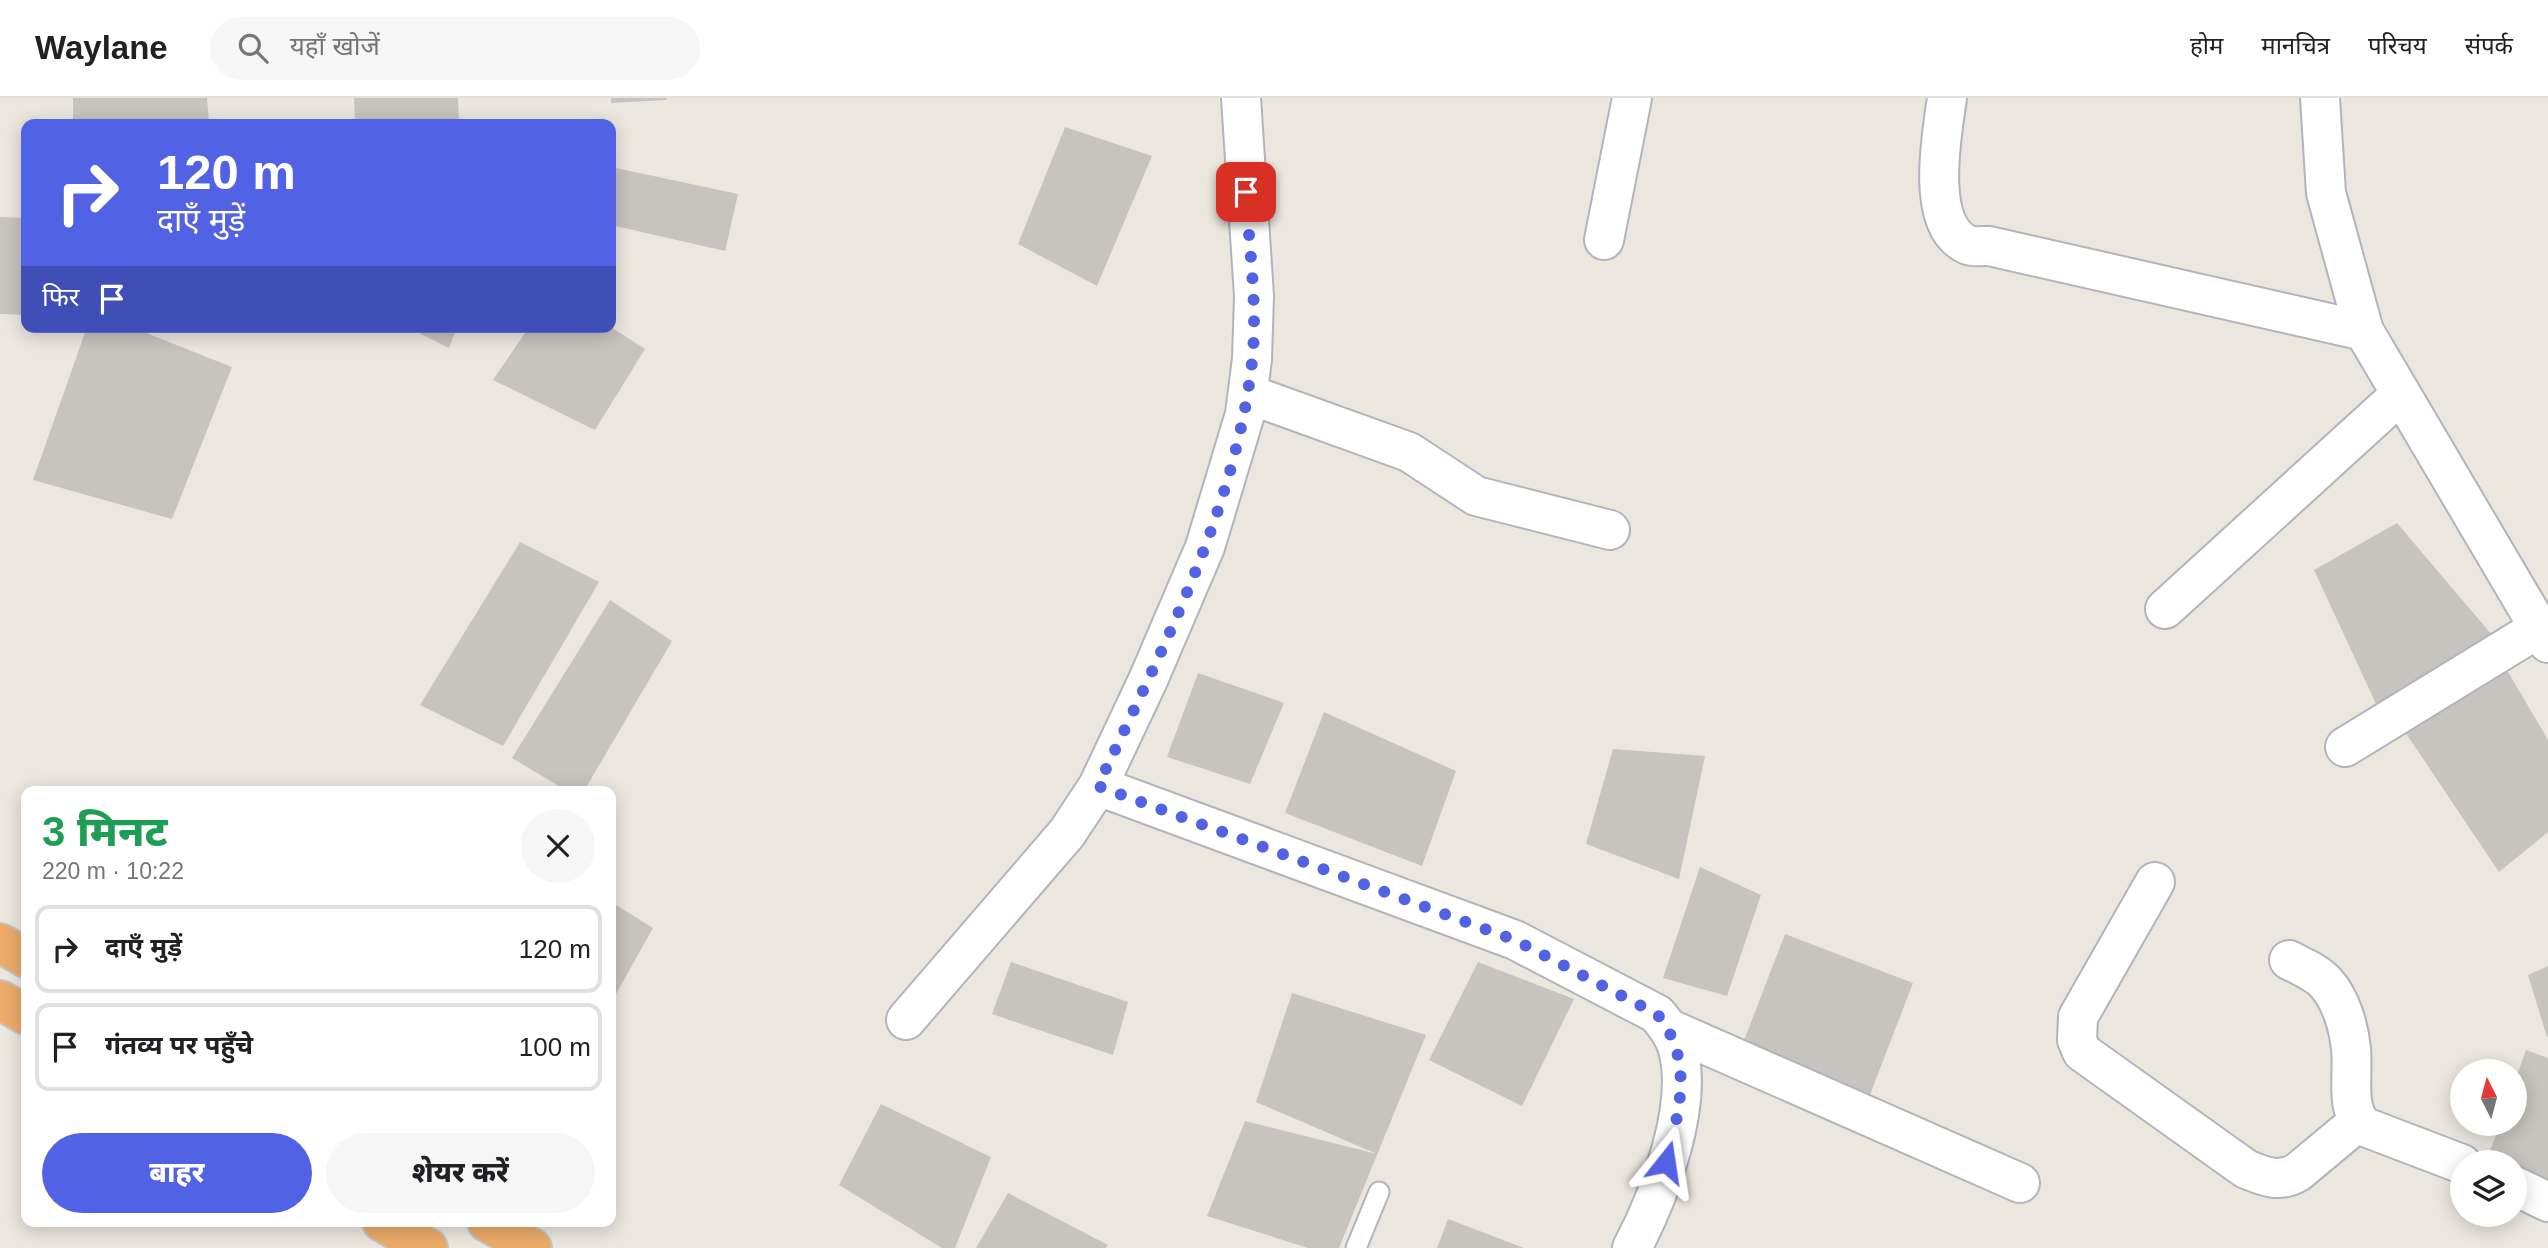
<!DOCTYPE html>
<html lang="hi">
<meta charset="utf-8">
<style>
body{margin:0;font-family:Helvetica,"Noto Sans Devanagari",sans-serif;background:#f6f6f6;color:#202124;height:100vh;display:flex;flex-direction:column;font-size:26px;white-space:nowrap}
*{box-sizing:border-box;margin:0}
p{font-size:23px;color:#757577}
.icon{flex:none;width:38px;height:38px;fill:none;stroke:currentColor;stroke-width:2;stroke-linecap:round;stroke-linejoin:round}
.map{position:relative;flex:1;overflow:hidden}
.panel{position:absolute;left:21px;top:688px;width:595px;height:441px;display:flex;flex-direction:column;background:#fff;border-radius:14px;box-shadow:0 4px 18px #0003}
.panel>*{flex:none}
.banner{position:absolute;left:21px;top:21px;width:595px;height:214px;border-radius:14px;box-shadow:0 4px 18px #0003;background:#5162e5;color:#fff;overflow:hidden}
.needle{width:46px;rotate:354deg}
.fabs{position:absolute;left:2450px;top:961px;display:grid;gap:14px}
.fabs a{display:grid;place-items:center;width:77px;height:77px;border-radius:50%;background:#fff;box-shadow:0 4px 18px #0003;font-size:35px}
.pin{position:absolute;display:grid;place-items:center;width:60px;height:60px;color:#fff;margin:-30px;border-radius:14px;box-shadow:0 4px 10px #0006}
.me{position:absolute;width:77px;margin:-38px;rotate:15deg;stroke-linejoin:round;filter:drop-shadow(0 0 5px #0008)}
.turn{display:flex;align-items:center;gap:24px;height:147px;padding:0 21px;font-size:32px}
.turn .icon{width:91px;height:91px;stroke-width:2.5}
.turn b{display:block;font-size:49px;line-height:60px}
.then{display:flex;align-items:center;height:66px;padding:0 21px;background:#0003;gap:14px;font-size:26px}
.round{display:grid;place-items:center;flex:none;width:74px;height:74px;border-radius:37px;background:#f6f6f6}
.overview{display:flex;align-items:center;justify-content:space-between;height:119px;padding:0 21px}
h1{font-size:42px;font-weight:800;line-height:52px;color:#1e9e55}
.button{display:flex;gap:14px;margin-top:auto;padding:14px 21px}
.button a{flex:1;height:80px;border-radius:42px;background:#5162e5;color:#fff;font-size:28px;font-weight:800;line-height:80px;text-align:center}
.button a+a{background:#f6f6f6;color:#202124}
ul{padding:0;list-style:none}
li{display:flex;align-items:center;gap:21px;height:88px;margin:0 14px 10px;padding:0 7px;border:4px solid #e0e0e0;border-radius:14px}
li div{flex:1}
li b{display:block;font-size:26px}
li em{font-style:normal}
header{display:flex;align-items:center;gap:42px;box-sizing:border-box;height:98px;padding:0 35px;background:#fff;border-bottom:2px solid #e0e0e0}
header strong{font-size:33px}
nav{display:flex;gap:38px;margin-inline-start:auto;font-size:24px}
.search{width:490px;height:63px;background:#f6f6f6;display:flex;align-items:center;gap:18px;box-sizing:border-box;padding:0 24px;border-radius:38px;color:#757577;font-size:26px}
.map>svg:first-child{display:block}
</style>
<header>
<strong>Waylane</strong>
<div class="search"><svg class="icon" aria-label="search" viewBox="0 0 24 24"><circle cx="10" cy="10" r="6"/><path d="M15 15l6 6"/></svg>यहाँ खोजें</div>
<nav><a>होम</a><a>मानचित्र</a><a>परिचय</a><a>संपर्क</a></nav>
</header>
<div class="map">
<svg width="2548" height="1150" viewBox="0 0 2548 1150">
<rect width="100%" height="100%" fill="#ebe7df"/>
<!-- building -->
<path fill="#c7c3be" d="M73 0H207L209 26H73Z
M354 0H458L459 26H355Z
M611 0H667V2L611 5Z
M490 21 523 24V26H489Z
M1065 29 1152 58 1097 188 1018 146Z
M611 69 738 96 725 153 611 127Z
M0 119 26 120V217L0 216Z
M87 229H131L232 269 172 421 33 382Z
M407 229H457L449 250Z
M529 229H611L645 251 595 332 493 282Z
M2397 425 2492 537 2377 608 2314 472Z
M520 444 599 484 503 648 420 607Z
M610 502 672 543 584 693H567L512 660Z
M2504 567 2548 642V734L2499 774 2401 628Z
M1198 575 1284 605 1250 686 1167 659Z
M1324 614 1456 673 1422 768 1285 715Z
M1613 651 1705 658 1679 781 1586 746Z
M1700 769 1761 797 1727 898 1663 880Z
M611 804 653 830 611 905Z
M1785 836 1913 885 1866 1007 1738 958Z
M1011 864 1128 904 1113 957 992 916Z
M1478 864 1574 901 1522 1008 1429 962Z
M2548 868V938L2547 939 2528 877Z
M1292 895 1426 937 1339 1150H1308L1207 1118 1245 1023 1377 1056 1256 1004Z
M2526 952 2548 960V1081L2515 1068V1064H2503L2488 1058 2500 1026H2515V983Z
M881 1006 991 1059 955 1150H942L839 1087Z
M1008 1095 1108 1147 1106 1150H976Z
M1448 1121 1524 1150H1437Z"/>
<g fill="none" stroke-linecap="round" stroke-linejoin="round">
<defs>
<path id="lane" d="M1356 1150 1379 1094"/>
<path id="street" d="M1947 0C1942 36 1924 128 1968 147 1973 149 1983 148 1989 148L2364 233
M2320 0 2326 95 2364 233 2548 545
M1604 142 1632 0
M1248 296 1409 354 1476 398 1610 432
M2165 511 2401 296
M2345 649 2539 530
M1098 688 1515 842 1657 916C1665 926 1673 935 1677 948 1695 1005 1659 1099 1632 1150
M2155 784 2078 919 2077 942 2082 954 2246 1071C2265 1079 2280 1085 2298 1074L2358 1024
M2289 862C2302 869 2316 874 2326 885 2341 902 2349 929 2351 951 2354 975 2344 1013 2365 1029L2462 1066
M906 922 1067 735 1098 688 1148 582 1205 449 1245 316 1252 261 1254 198 1241 0
M1670 931 2020 1085
M2515 1088 2548 1104"/>
<path id="highway" d="M0 845 26 860
M0 902 26 917
M382 1124 428 1150
M487 1124 532 1150"/>
</defs>
<!-- lane casing -->
<use href="#lane" stroke="#b2b4bd" stroke-width="23"/>
<!-- street casing -->
<use href="#street" stroke="#b2b4bd" stroke-width="42"/>
<!-- highway casing -->
<use href="#highway" stroke="#c4c4c4" stroke-width="42"/>
<!-- lane -->
<use href="#lane" stroke="#fff" stroke-width="19"/>
<!-- street -->
<use href="#street" stroke="#fff" stroke-width="38"/>
<!-- highway -->
<use href="#highway" stroke="#ecab69" stroke-width="38"/>
</g>
<g fill="none" stroke-linecap="round" stroke-linejoin="round">
<!-- route -->
<path stroke="#5162e5" stroke-width="12" stroke-dasharray="0 21.6" d="M1246 94C1249 151 1258 208 1252 264 1235 414 1161 553 1098 688L1515 842 1657 916C1694 961 1680 1012 1666 1064"/>
</g>
</svg>
<div class="fabs">
<a><svg class="needle" viewBox="-14 -14 28 28"><path d="M0-13l5 13h-10z" fill="#e53935"/><path d="M0 13l5-13h-10z" fill="#757577"/></svg></a>
<a><svg class="icon" aria-label="layers" viewBox="0 0 24 24"><path d="M12 4l9 5-9 5-9-5zM3 14l9 5 9-5"/></svg></a>
</div>
<div class="pin" style="left:1246px;top:94px;background:#d93025"><svg class="icon" aria-label="arrive" viewBox="0 0 24 24"><path d="M6 21V4h12l-3 4 3 4H6"/></svg></div>
<svg class="me" style="left:1666px;top:1064px" viewBox="-20 -20 40 40"><path d="M0-17L14 15 0 8-14 15z" fill="#5162e5" stroke="#fff" stroke-width="4"/></svg>
<div class="banner">
<div class="turn"><svg class="icon" aria-label="right" viewBox="0 0 24 24"><path d="M7 20v-9h11M14 6l5 5-5 5"/></svg><div><b>120 m</b>दाएँ मुड़ें</div></div>
<div class="then">फिर<svg class="icon" aria-label="arrive" viewBox="0 0 24 24"><path d="M6 21V4h12l-3 4 3 4H6"/></svg></div>
</div>
<section class="panel">
<div class="overview"><div><h1>3 मिनट</h1><p>220 m · 10:22</p></div><a class="round"><svg class="icon" aria-label="close" viewBox="0 0 24 24"><path d="M6 6l12 12M18 6L6 18"/></svg></a></div>
<ul>
<li><svg class="icon" aria-label="right" viewBox="0 0 24 24"><path d="M7 20v-9h11M14 6l5 5-5 5"/></svg><div><b>दाएँ मुड़ें</b></div><em>120 m</em></li>
<li><svg class="icon" aria-label="arrive" viewBox="0 0 24 24"><path d="M6 21V4h12l-3 4 3 4H6"/></svg><div><b>गंतव्य पर पहुँचे</b></div><em>100 m</em></li>
</ul>
<div class="button"><a>बाहर</a><a>शेयर करें</a></div>
</section>
</div>
